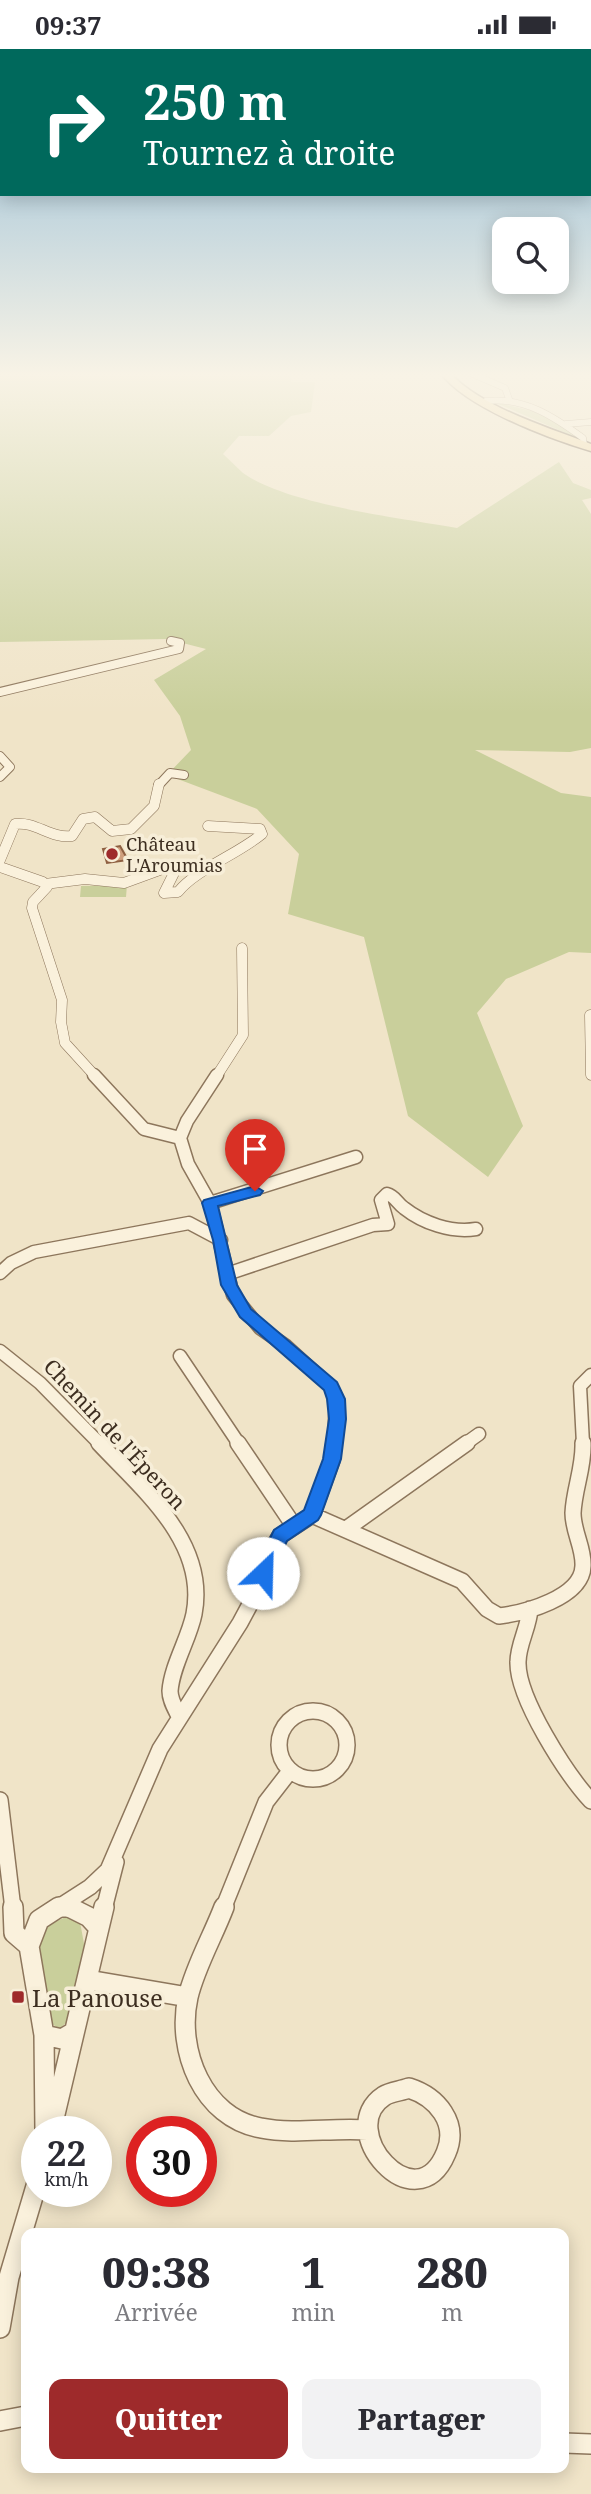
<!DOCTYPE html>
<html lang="fr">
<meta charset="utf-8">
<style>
body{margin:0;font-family:"Noto Serif",serif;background:#f2f2f3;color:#2b2b33;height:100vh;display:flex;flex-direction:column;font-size:26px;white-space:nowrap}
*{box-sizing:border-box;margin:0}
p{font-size:23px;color:#7c7c81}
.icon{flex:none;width:38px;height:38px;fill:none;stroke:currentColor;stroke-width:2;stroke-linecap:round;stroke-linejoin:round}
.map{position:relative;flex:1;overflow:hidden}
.drawer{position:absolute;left:21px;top:2179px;width:548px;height:245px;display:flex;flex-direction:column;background:#fff;border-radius:14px;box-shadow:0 4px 18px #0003}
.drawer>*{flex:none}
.top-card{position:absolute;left:0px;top:0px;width:592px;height:147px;box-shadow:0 4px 18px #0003;background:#00695c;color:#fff;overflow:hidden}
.fabs{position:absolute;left:492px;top:168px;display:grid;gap:14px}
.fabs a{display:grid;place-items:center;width:77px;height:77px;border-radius:14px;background:#fff;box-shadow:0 4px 18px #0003;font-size:35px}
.speed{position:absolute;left:21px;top:2067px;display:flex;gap:14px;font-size:35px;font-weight:700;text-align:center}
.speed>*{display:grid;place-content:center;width:91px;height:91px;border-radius:50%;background:#fff;box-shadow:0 4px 18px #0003;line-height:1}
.speed small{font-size:18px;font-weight:400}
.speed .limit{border:10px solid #d22;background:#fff;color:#111}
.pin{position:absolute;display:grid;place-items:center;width:60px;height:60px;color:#fff;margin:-72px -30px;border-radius:50% 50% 50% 0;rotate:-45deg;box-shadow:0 0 7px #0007}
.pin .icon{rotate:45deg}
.me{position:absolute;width:77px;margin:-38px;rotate:24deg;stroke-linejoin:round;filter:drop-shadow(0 0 5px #0008)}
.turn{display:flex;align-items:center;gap:24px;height:147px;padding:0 28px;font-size:32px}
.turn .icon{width:91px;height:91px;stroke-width:2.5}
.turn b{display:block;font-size:49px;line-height:60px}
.eta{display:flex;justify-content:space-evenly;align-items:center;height:119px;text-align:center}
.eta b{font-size:42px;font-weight:800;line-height:49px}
.cta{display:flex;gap:14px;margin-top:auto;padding:14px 28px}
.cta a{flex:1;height:80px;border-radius:14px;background:#9e2a2b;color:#fff;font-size:28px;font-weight:800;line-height:80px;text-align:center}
.cta a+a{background:#f2f2f3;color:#2b2b33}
.status{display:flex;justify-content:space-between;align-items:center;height:49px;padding:0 35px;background:#fff;direction:ltr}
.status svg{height:19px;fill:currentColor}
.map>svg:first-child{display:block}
</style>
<div class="status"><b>09:37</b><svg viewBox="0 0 49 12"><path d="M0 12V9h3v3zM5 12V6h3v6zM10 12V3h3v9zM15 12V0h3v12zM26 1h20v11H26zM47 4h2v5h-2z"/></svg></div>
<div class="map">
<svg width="591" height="2445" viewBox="0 0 591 2445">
<rect width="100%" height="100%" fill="#f0e4c8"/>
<!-- green -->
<path fill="#c9cf9b" d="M0 323H292L291 333H315L311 363 291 367 269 387H239L223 405C230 411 236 418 243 424 288 456 401 469 457 479L559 413 573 434 591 441V449L582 451 591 465V699L570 703 475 701 561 744 591 748V904L569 903 506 930 477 964 523 1077 488 1128 408 1067 364 888 288 865 299 805 257 760 167 726 191 701 180 667 154 631 206 600 167 590 0 593Z
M494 353 546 365 577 389Z
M127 836 126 848H80L81 837Z
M68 1867 80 1873 85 1900 67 1973 59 1980 51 1974 39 1899V1890L46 1877Z"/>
<!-- building -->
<path fill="#cf9f7d" stroke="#8d5f41" stroke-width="2" d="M120 797 128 811 107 814 103 800Z"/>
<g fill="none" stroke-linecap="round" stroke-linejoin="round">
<defs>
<path id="minor-far5" d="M468 323 505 339 509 350
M486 352C524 348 553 367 583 389L584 396
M566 375 591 373"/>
<path id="minor-far4" d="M0 643 179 600 180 594 171 592
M0 707 10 718 0 728
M158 737 170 724 184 726"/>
<path id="minor-far3" d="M0 811 15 775C36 772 50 790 72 787L83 770 95 768 112 782 131 780 154 757 159 735
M0 818 43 833 47 838 33 853 32 859 62 951 61 973 65 994 96 1028
M45 835 85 830 124 834 165 819 174 824 164 844 178 843C195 821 238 805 262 785L260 780 208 777
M590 966 591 1026
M216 1028 243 986 242 899"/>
<path id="minor-far2" d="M94 1026 144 1080 180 1089 188 1115 210 1154 233 1246 260 1279 286 1297 331 1338 336 1350 334 1395
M180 1089 187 1072 217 1026
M210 1154 356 1108
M0 1224 11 1214 34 1203 189 1174 221 1191
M227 1225 373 1176 388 1175 381 1151 387 1145C395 1147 397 1154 404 1159 423 1174 451 1184 476 1180
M0 1302 40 1334 100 1395
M180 1307 239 1395
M465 1395 479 1385
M583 1395 580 1337 591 1326"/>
<path id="minor-far1" d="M99 1394C142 1440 208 1493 194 1565 189 1590 172 1616 170 1642 170 1651 175 1659 179 1667
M238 1394 294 1477
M312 1466 462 1532 487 1560 499 1567C524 1564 582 1549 583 1517 584 1499 573 1483 573 1464 574 1440 584 1418 583 1394
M346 1480 467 1394
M530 1560C529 1578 518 1595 518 1613 517 1649 567 1726 591 1752
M279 1696a34 34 0 1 1 68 0a34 34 0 1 1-68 0Z
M0 1751 13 1860
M62 1856 90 1838 108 1821 160 1700 240 1574 255 1546 271 1502 280 1487 312 1466 332 1411 334 1394
M53 1860H75
M104 1860 116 1813
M223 1860 266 1753 290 1722"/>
<path id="minor" d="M13 1858 14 1884 29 1897
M224 1858C213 1887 195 1918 188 1948 176 2001 203 2069 261 2079 296 2086 332 2078 368 2081
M99 1879 104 1858
M88 1931 188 1948
M44 1986 62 1990 74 1983
M409 2039C437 2048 459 2074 446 2104 416 2176 333 2080 384 2047 390 2043 401 2042 409 2039Z
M45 2082 44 1986 29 1897 39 1871 59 1858
M51 2082 99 1879 89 1868 69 1858
M0 2279 9 2228 37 2134
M0 2372 26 2367
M564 2394 591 2395"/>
<path id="primary" d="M440 323H449C480 358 547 378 591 395V402C550 390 464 358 440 323Z"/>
</defs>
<!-- minor-far5 casing -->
<use href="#minor-far5" stroke="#8d765c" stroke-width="7"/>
<!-- minor-far4 casing -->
<use href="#minor-far4" stroke="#8d765c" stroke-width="10"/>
<!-- minor-far3 casing -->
<use href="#minor-far3" stroke="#8d765c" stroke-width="11"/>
<!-- minor-far2 casing -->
<use href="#minor-far2" stroke="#8d765c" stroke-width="15"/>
<!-- minor-far1 casing -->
<use href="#minor-far1" stroke="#8d765c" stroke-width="18"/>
<!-- minor casing -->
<use href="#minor" stroke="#8d765c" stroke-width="22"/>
<!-- primary casing -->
<use href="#primary" stroke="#5b4430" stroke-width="3"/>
<!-- minor-far5 -->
<use href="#minor-far5" stroke="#faf1dc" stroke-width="6"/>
<!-- minor-far4 -->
<use href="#minor-far4" stroke="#faf1dc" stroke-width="8"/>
<!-- minor-far3 -->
<use href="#minor-far3" stroke="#faf1dc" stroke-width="10"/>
<!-- minor-far2 -->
<use href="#minor-far2" stroke="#faf1dc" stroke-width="12"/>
<!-- minor-far1 -->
<use href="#minor-far1" stroke="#faf1dc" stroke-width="15"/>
<!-- minor -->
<use href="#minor" stroke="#faf1dc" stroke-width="19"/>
<!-- primary -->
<use href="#primary" fill="#f3d9a0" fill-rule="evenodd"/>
</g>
<!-- sky -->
<linearGradient id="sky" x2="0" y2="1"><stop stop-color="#8fbad6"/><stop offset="0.49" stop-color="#f8f3e6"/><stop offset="1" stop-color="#f8f3e6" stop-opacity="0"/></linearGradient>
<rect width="591" height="665" fill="url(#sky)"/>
<!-- route -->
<path fill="#1a73e8" stroke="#114b97" stroke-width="2" d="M255 1137 263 1142 260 1146 218 1157 237 1236 251 1260 337 1333 345 1350 346 1370 341 1410 321 1466 318 1471 287 1492 269 1530H256L253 1524 274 1481 304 1461 323 1410 329 1370 327 1350 324 1341 240 1268 221 1236 213 1191 202 1154 204 1151Z"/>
<!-- markers -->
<g fill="#9e2a2b" stroke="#f7eed8" stroke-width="2.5">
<circle cx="112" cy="805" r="7"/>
<rect x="11" y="1941" width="14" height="14" rx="3.5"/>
</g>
<g text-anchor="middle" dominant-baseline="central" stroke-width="7" stroke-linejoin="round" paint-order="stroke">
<!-- far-poi labels -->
<g font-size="18" fill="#3d2e20" stroke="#f7eed8" text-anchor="start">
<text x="126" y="795">Château<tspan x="126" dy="21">L'Aroumias</tspan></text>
</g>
<!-- street labels -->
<g font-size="21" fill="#3d2e20" stroke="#f7eed8">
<text transform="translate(115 1385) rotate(47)">Chemin de l'Éperon</text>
</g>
<!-- near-poi labels -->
<g font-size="24" fill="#3d2e20" stroke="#f7eed8" text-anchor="start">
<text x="32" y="1948">La Panouse</text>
</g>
</g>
</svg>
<div class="fabs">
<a><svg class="icon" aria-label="search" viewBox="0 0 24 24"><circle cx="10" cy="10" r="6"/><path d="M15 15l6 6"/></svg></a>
</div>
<div class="speed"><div>22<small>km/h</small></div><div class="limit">30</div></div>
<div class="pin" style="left:255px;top:1142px;background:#d93025"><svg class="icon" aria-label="arrive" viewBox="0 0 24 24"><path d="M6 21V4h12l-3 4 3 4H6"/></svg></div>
<svg class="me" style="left:263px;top:1524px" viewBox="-20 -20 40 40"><circle r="19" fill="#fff"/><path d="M0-13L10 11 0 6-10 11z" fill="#1a73e8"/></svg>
<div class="top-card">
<div class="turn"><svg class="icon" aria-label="right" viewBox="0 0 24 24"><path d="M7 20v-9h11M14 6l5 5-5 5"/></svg><div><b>250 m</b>Tournez à droite</div></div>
</div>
<section class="drawer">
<div class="eta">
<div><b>09:38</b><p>Arrivée</p></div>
<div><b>1</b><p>min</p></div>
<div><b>280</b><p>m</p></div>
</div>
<div class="cta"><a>Quitter</a><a>Partager</a></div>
</section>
</div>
